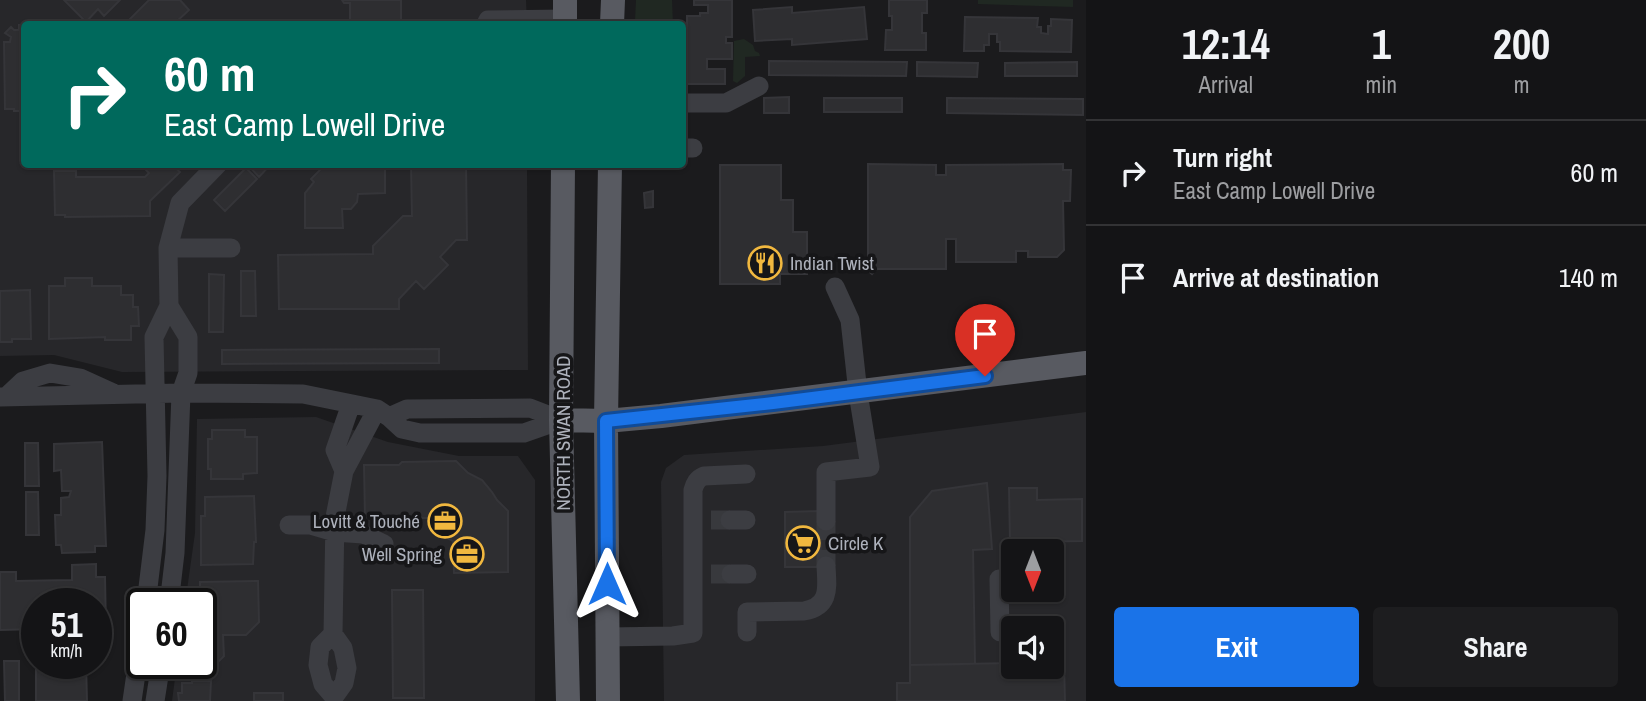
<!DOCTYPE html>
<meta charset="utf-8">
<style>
body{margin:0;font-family:"Archivo Narrow",sans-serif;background:#1d1d1f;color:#f1f3f6;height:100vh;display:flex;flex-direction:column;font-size:26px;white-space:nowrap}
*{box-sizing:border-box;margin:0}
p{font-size:23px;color:#9d9ea1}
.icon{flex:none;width:38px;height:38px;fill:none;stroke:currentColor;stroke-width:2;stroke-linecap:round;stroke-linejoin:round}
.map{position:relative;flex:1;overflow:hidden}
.side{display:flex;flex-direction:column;background:#141416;width:560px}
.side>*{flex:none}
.banner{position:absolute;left:21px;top:21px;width:665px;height:147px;border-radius:7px;box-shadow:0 2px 5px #0004,0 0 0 2px #333335;background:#00695c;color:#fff;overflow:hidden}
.needle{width:46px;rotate:180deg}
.tools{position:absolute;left:1001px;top:539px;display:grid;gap:14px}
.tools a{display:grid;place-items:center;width:63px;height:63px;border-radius:7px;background:#141416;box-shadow:0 2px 5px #0004,0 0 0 2px #333335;font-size:35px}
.speed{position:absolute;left:21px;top:588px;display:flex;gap:14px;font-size:35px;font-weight:700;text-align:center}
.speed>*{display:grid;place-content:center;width:91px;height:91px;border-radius:50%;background:#141416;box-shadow:0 2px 5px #0004,0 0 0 2px #333335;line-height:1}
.speed small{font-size:18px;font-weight:400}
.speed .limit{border:4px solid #111;border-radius:10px;background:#fff;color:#111}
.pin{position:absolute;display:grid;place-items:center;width:60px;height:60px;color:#fff;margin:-72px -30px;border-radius:50% 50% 50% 0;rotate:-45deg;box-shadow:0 0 7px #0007}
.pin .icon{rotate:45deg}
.me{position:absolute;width:77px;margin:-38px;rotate:0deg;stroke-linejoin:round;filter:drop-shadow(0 0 5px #0008)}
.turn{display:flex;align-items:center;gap:24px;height:147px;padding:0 28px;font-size:32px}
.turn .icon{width:91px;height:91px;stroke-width:2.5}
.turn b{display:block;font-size:49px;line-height:60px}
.eta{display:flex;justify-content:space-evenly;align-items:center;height:119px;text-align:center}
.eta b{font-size:42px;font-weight:800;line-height:49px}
.action{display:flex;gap:14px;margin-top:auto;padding:14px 28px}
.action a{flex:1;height:80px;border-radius:7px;background:#1a73e8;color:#fff;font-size:28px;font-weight:800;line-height:80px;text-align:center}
.action a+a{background:#1d1d1f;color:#f1f3f6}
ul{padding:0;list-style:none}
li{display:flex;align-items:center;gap:21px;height:105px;padding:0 28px;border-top:2px solid #333335}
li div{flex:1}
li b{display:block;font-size:26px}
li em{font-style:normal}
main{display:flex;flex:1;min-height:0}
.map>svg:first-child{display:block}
</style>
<main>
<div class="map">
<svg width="1086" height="701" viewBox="0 0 1086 701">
<rect width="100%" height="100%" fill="#1b1b1d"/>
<!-- built -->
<path fill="#27272a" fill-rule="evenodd" d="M0 0H526L527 24H24V164L527 165 528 370 122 372 54 355 0 356Z
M1086 412V701H664L661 482 666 468 684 455 823 446ZM1013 551H1052V590H1013ZM1013 628H1052V667H1013Z
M316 417 388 442 459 456H518L535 480V701H172L177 663H201V604H185L195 533 197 419Z"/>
<!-- green -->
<path fill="#202822" d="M636 0H672L673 24H639L635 21Z
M978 0H1073V7L978 4Z
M744 39 753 45 755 51 759 53 760 56 745 57V76L737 83 733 81 734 41Z"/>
<!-- building -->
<path fill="#2e2e31" stroke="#353539" stroke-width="2" d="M64 0H120L104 16 98 9 86 22Z
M149 0H180L189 10 174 24H125Z
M342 0H401V24H350V3H344Z
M694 0H732V37H726V43H732V59H707V69H725V84H687V16H700V13H708V5H694Z
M889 0H927V13H922V33H926V50H885L886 30H892V16H889Z
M792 7V13L864 7 867 39 792 45V39L755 41 753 10Z
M965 17 1038 18 1037 27H1041V33L1048 34V26H1051V19L1072 20 1071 52 1000 51V42H997V34H989V45H984V51H964Z
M19 25H24V111H14V109H5L4 42H10L11 37 5 33 11 27 14 30H19Z
M769 61 907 62 906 76 769 75Z
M917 62 978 63 977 77 917 76Z
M1077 62V76H1005V63Z
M789 97V113H764V98Z
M824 98H902V112H824Z
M947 98 1083 99V115L947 113Z
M152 164H171L180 172 150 201V216L65 217V215H55L54 171H76V177H145L149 173 146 170Z
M250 164H271L259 177 249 166Z
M326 164H385V193L358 194 357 202 351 209H342L343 228H305V193L314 182 311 179Z
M411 164H466L467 240H456L440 257 448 265 424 289 416 281 399 299V309H279L278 255 373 254V246L403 216H412Z
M868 164 936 165V175H946V165L1063 164V170H1071L1070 201H1063L1064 250 1057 257H1028V251H1016V262H956V239H946V269H877L872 274 861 264 868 259Z
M720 165H781V200H793V232H807V274H780V284H720Z
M246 168 257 179 225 211 214 200Z
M653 191V207L645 208 644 193Z
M241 271H255L256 316H241Z
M209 274 224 275 223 332H209Z
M65 278H92V286H121V295H133V307H138L139 326H131V340H105V337L49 339V286H65Z
M30 290 31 339H12V342H0V291Z
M439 349V363L222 364V350Z
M212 430H245V437H257V473L243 474V479H211V469H208V439H212Z
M102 442 106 546H95V552L62 553 61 545H56L55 515H61V498L69 497 71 491H62L61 470 54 471V444Z
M25 443H38L39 486H25Z
M456 461 468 473 482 480 492 492 497 500 508 511V572L454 573 453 541 440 534 428 518H365L364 465H399L402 462Z
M987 483 992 549 973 550 975 664 910 665V517L932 491Z
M1009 488H1037V500L1082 499V541L1010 542Z
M26 492H38L39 535H26Z
M254 496 256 542H254L253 564 201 565V516H205V497Z
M820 511 821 567H785V512Z
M820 521H833V566H821Z
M96 564V577H105L106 629H96V604H37V629L0 630V572H16V581L72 580V565Z
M258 581 259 622 246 635H223L224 656 217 663 190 665V663H201V604H198V599H200V582Z
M392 590H423L424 698H393Z
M36 651 37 663H86L87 701H36Z
M4 661H19V701H5Z
M1052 662H1064L1065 701H897V683H910V665L1013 663V667H1052Z
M192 681H211L210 701H179L178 693H182V683H192Z
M254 693H283V701H254Z"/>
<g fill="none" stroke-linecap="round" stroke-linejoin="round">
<!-- minor-tunnel -->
<path stroke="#38393d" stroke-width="19" stroke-dasharray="19 10" stroke-linecap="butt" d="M711 520H730
M826 521V566
M711 574H731"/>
<!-- minor -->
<path stroke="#3c3d42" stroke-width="19" d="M486 24 488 20 565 19
M682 103H726L759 86
M682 148H693
M168 248H231
M0 397 181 393 303 394 377 409 389 417 402 429 420 433H524L561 420
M6 397 23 381 50 373 80 378 113 393
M389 417 407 409 530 408 561 420
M344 471 335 450 351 404
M730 520H746
M826 521V472L870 467 858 393 850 320 835 287
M289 525H310L334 532 363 534 384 544
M731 574H747
M999 579 1000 632
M146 604 155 530 157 476 154 337 169 306 168 248 180 203 218 164
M169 604 175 553 181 393 188 373V337L169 306
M747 632V612L804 611C831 606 827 587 826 566
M333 634 320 647 318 665 323 684 334 697
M608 637 673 636 693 633V490C695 483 697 479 704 476L746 474
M132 701 142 633
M155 701 161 663
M334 701V697L344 683 347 668 343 648 333 634 335 517 344 471 377 409"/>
<!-- major -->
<path stroke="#585a61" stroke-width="24" d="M565 24V0
M612 24 613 0
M563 164 561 420 568 701
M561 420 606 421 661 416 1086 363
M608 701 606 421 610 164"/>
</g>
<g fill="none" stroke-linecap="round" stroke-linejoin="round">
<defs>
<path id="route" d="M607 584 606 421 773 403 985 376"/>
</defs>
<!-- route casing -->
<use href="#route" stroke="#114b97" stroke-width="18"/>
<!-- route -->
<use href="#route" stroke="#1a73e8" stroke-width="12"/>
</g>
<!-- icons -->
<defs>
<symbol id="restaurant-ring" viewBox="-11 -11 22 22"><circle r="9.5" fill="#161618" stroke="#f1b83f" stroke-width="1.5"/><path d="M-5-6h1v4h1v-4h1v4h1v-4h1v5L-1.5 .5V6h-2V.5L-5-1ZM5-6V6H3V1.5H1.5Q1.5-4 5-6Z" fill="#f1b83f"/></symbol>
<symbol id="office-ring" viewBox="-11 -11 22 22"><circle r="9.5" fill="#161618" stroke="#f1b83f" stroke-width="1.5"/><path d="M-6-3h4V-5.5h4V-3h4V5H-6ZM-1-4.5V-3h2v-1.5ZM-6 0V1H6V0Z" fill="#f1b83f"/></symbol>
<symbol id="supermarket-ring" viewBox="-11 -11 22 22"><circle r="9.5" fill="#161618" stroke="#f1b83f" stroke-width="1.5"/><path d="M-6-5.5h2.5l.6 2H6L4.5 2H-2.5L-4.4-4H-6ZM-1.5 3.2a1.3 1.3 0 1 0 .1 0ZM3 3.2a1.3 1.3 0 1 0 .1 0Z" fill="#f1b83f"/></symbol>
</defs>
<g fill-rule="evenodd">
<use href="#restaurant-ring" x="746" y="244" width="38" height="38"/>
<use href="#office-ring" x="426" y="502" width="38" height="38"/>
<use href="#supermarket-ring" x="784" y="524" width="38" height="38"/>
<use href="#office-ring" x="448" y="535" width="38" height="38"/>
</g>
<g text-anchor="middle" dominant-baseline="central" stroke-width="7" stroke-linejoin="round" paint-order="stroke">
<!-- poi labels -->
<g font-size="19" fill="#aeb2bc" stroke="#161618" text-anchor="start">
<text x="790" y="263">Indian Twist</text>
<text x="420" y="521" text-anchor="end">Lovitt &amp; Touché</text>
<text x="828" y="543">Circle K</text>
<text x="442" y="554" text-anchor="end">Well Spring</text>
</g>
<!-- street labels -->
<g font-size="19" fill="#aeb2bc" stroke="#161618">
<text transform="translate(563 433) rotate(-90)">NORTH SWAN ROAD</text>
</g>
</g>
</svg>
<div class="tools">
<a><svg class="needle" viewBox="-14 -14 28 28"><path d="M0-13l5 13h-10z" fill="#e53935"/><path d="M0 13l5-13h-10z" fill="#9d9ea1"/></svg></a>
<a><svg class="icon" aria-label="sound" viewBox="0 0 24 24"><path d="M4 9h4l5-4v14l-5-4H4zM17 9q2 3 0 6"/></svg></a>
</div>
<div class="speed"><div>51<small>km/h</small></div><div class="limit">60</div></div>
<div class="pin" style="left:985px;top:376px;background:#d93025"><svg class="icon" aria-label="arrive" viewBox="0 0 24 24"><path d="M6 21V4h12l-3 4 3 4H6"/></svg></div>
<svg class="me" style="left:607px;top:584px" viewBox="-20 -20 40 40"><path d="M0-17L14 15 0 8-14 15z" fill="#1a73e8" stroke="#fff" stroke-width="4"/></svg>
<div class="banner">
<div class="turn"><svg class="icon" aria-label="right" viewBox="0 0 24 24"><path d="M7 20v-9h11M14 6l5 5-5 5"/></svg><div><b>60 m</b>East Camp Lowell Drive</div></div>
</div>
</div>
<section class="side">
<div class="eta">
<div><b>12:14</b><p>Arrival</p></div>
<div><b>1</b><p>min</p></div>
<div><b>200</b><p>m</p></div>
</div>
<ul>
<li><svg class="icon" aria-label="right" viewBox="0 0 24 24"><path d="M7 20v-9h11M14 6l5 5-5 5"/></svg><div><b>Turn right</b><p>East Camp Lowell Drive</p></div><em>60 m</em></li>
<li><svg class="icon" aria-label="arrive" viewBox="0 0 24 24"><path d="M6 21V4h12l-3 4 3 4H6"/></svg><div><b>Arrive at destination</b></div><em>140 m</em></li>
</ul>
<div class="action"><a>Exit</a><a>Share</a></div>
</section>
</main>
